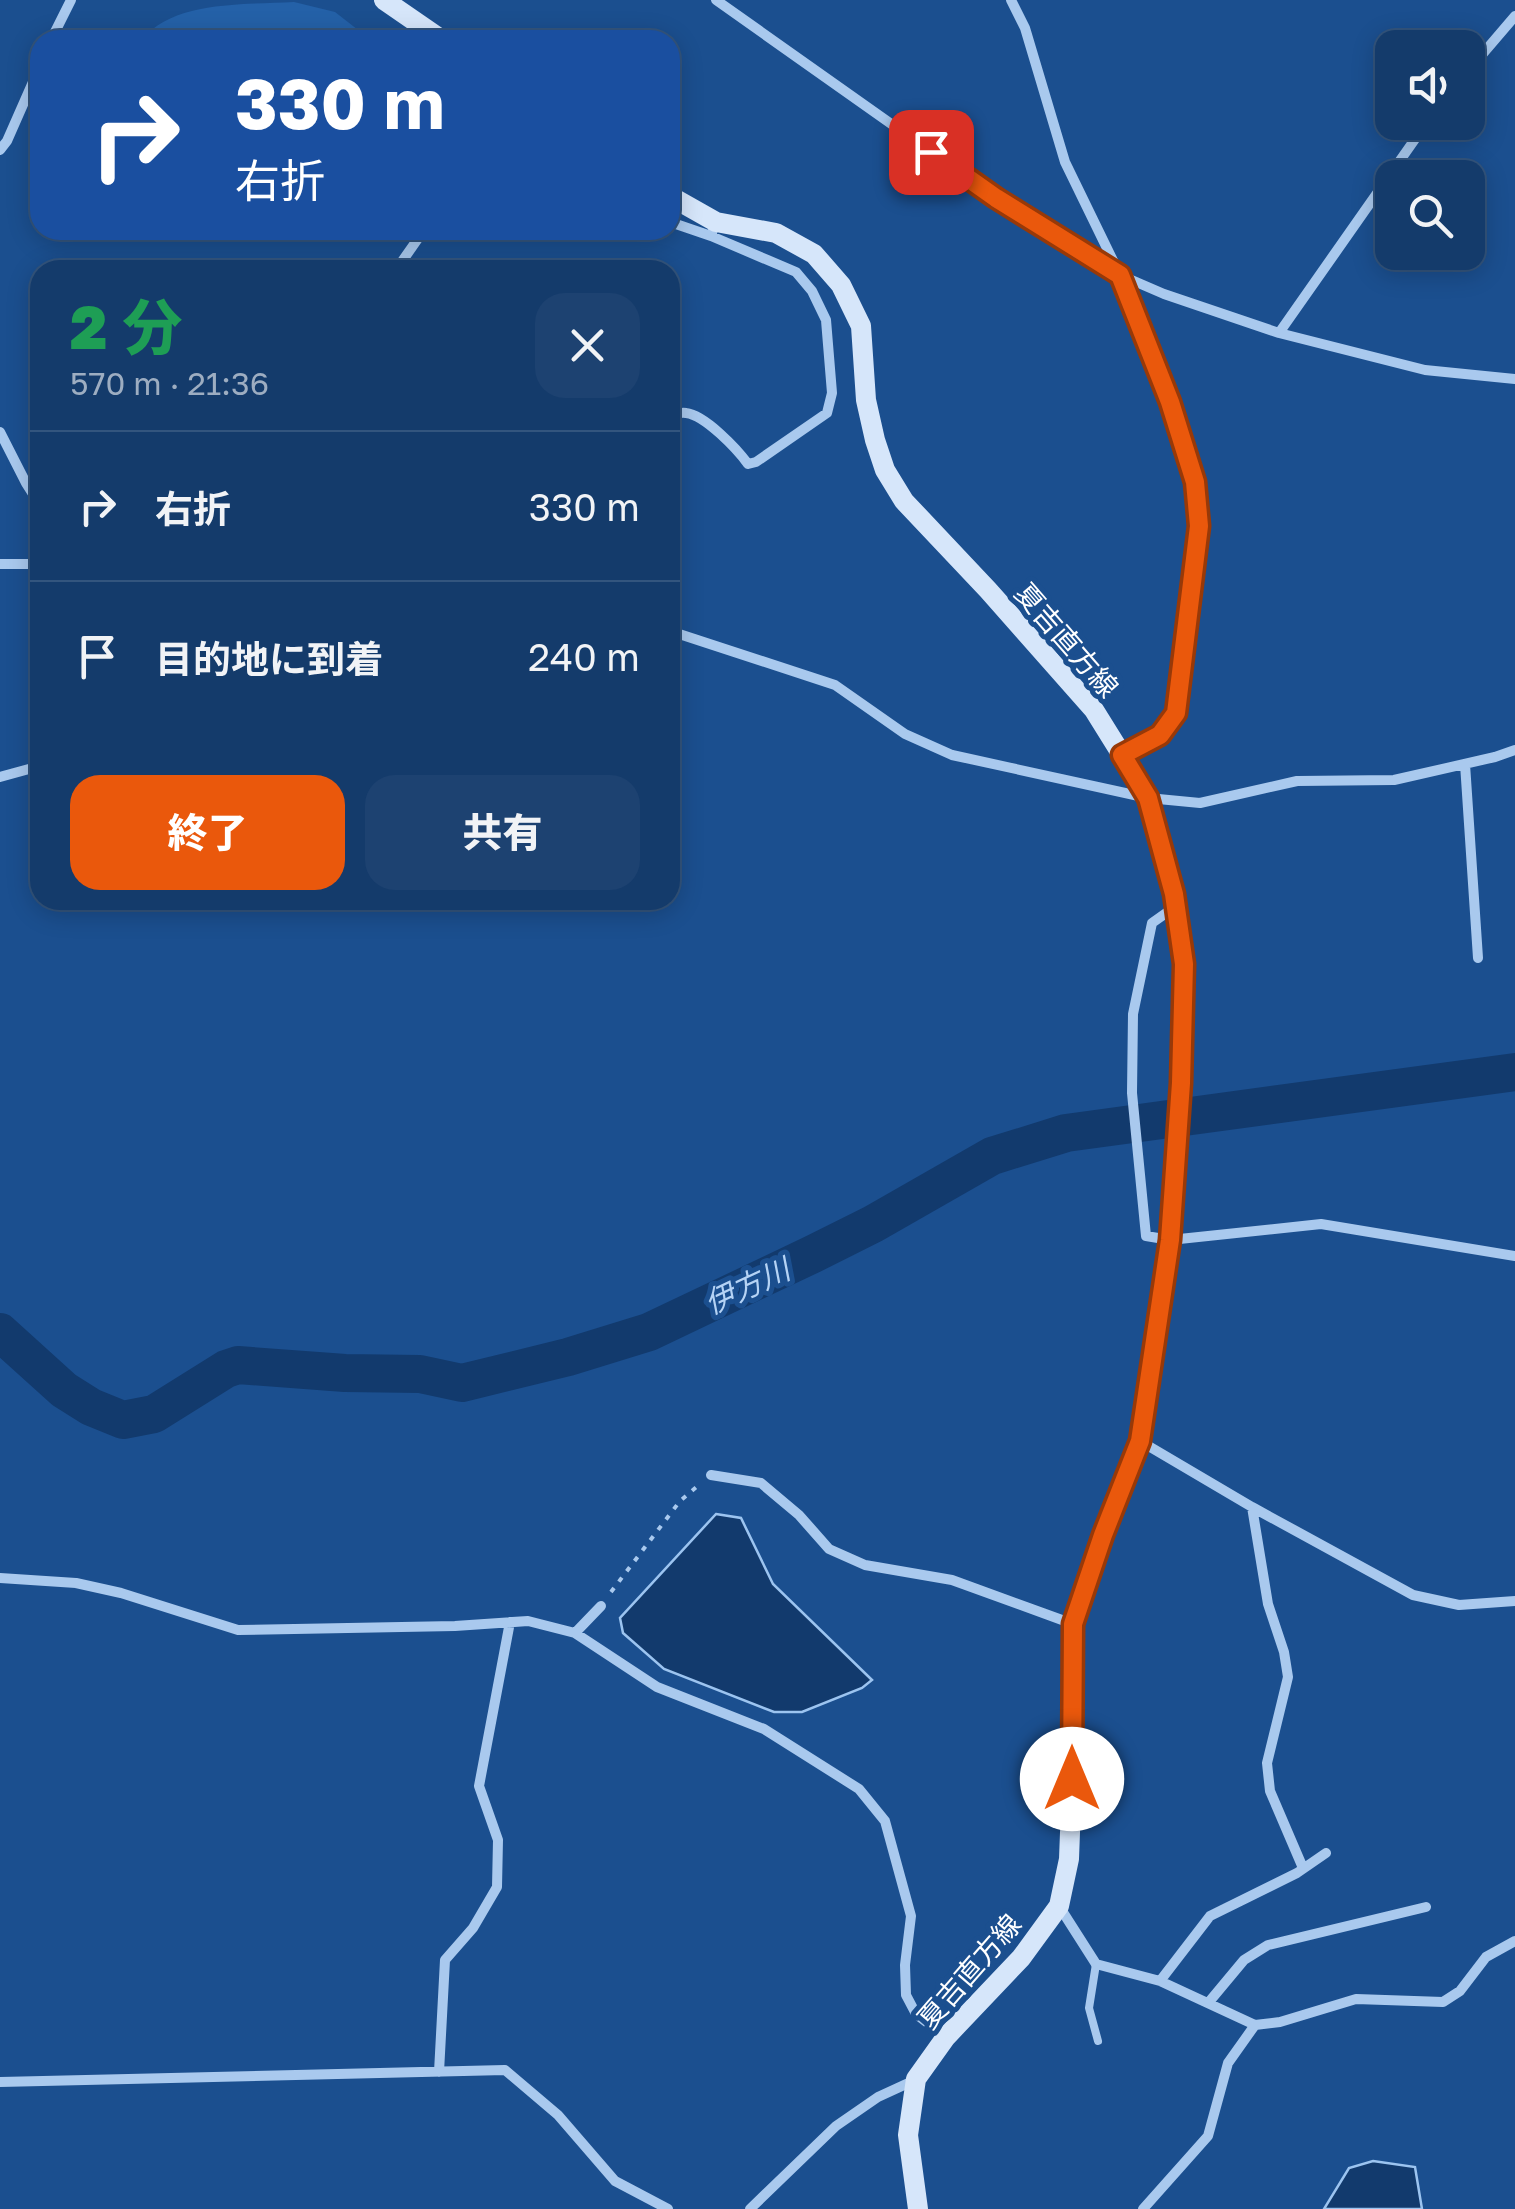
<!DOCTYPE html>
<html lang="ja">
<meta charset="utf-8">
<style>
body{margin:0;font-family:"Golos Text","Noto Sans JP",sans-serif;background:#1d4271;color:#f1f3f6;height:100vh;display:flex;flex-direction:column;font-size:38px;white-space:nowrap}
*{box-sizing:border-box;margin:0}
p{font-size:32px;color:#9dadc1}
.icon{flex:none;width:55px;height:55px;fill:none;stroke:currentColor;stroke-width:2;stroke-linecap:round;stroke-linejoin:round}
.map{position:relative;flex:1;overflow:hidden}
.drawer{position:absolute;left:30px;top:260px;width:650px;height:650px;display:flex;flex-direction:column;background:#143b6b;border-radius:30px;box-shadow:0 5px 25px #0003,0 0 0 2px #33557e}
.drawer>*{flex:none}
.guide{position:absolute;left:30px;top:30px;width:650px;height:210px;border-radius:30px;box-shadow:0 5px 25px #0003,0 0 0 2px #33557e;background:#1a4fa0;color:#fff;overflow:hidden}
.controls{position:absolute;left:1375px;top:30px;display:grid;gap:20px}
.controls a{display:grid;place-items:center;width:110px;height:110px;border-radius:20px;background:#143b6b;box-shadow:0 5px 25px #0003,0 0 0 2px #33557e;font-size:50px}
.pin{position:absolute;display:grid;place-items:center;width:85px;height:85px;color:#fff;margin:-42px;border-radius:20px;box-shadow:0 5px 15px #0006}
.me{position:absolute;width:110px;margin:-55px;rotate:0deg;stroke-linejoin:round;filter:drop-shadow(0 0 8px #0008)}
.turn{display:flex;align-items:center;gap:35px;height:210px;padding:0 40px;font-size:45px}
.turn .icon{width:130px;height:130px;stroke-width:2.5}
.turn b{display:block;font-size:70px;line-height:85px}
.round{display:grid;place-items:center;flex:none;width:105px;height:105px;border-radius:30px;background:#1d4271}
.headline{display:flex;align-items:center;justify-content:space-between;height:170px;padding:0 40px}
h1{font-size:60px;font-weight:800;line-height:75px;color:#1e9e55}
.primary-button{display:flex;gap:20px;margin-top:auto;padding:20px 40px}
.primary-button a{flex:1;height:115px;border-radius:30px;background:#ea580c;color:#fff;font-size:40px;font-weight:800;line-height:115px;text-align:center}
.primary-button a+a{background:#1d4271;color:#f1f3f6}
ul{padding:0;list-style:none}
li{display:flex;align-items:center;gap:30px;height:150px;padding:0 40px;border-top:2px solid #33557e}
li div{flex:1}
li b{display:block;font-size:38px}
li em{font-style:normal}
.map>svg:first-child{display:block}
</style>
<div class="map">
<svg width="1515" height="2209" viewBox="0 0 1515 2209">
<rect width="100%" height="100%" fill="#1b4f8f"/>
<!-- green -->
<path fill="#2461a8" d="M294 2 335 12 371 40H142C173 0 247 5 294 2Z"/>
<!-- water -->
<path fill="#123a6d" stroke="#9cc4f0" stroke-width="2.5" d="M716 1514 741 1518 773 1584 872 1680 862 1688 802 1712H774L664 1669 623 1633 620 1618Z
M1373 2161 1415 2167 1422 2209H1324L1349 2168Z"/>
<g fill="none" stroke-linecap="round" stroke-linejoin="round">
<!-- river -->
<path stroke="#123a6d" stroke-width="38" d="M0 1332 64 1390 91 1407 123 1420 154 1414 226 1369 238 1365 345 1373 420 1374 462 1383 568 1357 649 1332 813 1254 873 1224 992 1156 1066 1133 1515 1072"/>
<!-- path -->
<path stroke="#a9c9ee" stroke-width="4" stroke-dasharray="5 8" stroke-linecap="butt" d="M611 1592 680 1501 700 1484"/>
<!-- service -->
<path stroke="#a9c9ee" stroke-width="8" d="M1096 1964 1089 2008 1098 2041"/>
<!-- minor -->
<path stroke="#a9c9ee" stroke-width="10" d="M716 0 996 198 1120 275 1164 294 1279 333 1425 370 1515 379
M1011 0 1025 28 1065 162 1120 275 1170 402 1195 482 1199 526 1175 713 1160 735 1123 755
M51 40 71 0
M1468 71 1515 16
M0 150 7 141 40 66
M670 222 711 236 713 230
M396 270 424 230
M1279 333 1427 122
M670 415C675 414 681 412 686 413 705 415 737 449 748 464L756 462 827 413 832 393 826 320 812 291 796 272 711 236
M0 432 26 483 40 505
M0 564H40
M670 631 835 685 905 734 952 755 1148 798 1200 803 1297 781 1394 780 1495 757 1515 750
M1465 764 1478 958
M0 777 40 766
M1176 906 1152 923 1133 1014 1132 1093 1146 1236 1170 1240 1321 1224 1515 1256
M1140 1441 1252 1507 1413 1595 1459 1605 1515 1601
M711 1475 761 1483 799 1515 829 1549 865 1565 952 1580 1073 1624
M1252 1507 1268 1604 1284 1652 1288 1677 1267 1763 1270 1791 1303 1868
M0 1578 76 1583 121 1593 238 1630 455 1626 528 1621 575 1633 657 1687 764 1729 859 1789 885 1821 911 1916 905 1965 906 1995 916 2014 946 2037
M575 1633 601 1606
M1059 1906 1096 1964 1160 1981 1255 2025 1280 2022 1356 1999 1443 2002 1460 1991 1486 1957 1515 1941
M1160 1981 1210 1916 1297 1873 1326 1853
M1209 2002 1244 1960 1268 1945 1426 1907
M439 2072 445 1960 473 1928 497 1887 498 1840 479 1786 510 1622
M0 2082 505 2070 558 2115 615 2181 668 2209
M750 2209 836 2126 878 2097 915 2080
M1143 2209 1208 2136 1228 2063 1255 2025"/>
<!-- secondary -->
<path stroke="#d6e6fa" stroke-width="20" d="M384 0 442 40
M670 196 716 222 776 233 814 254 841 285 861 326 866 400 875 440 885 470 904 501 988 590 1094 710 1122 755 1148 798 1174 893 1184 964 1181 1083 1170 1240 1140 1441 1103 1535 1073 1624 1072 1779 1069 1859 1059 1906 1021 1958 946 2037 916 2079 908 2135 918 2209"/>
</g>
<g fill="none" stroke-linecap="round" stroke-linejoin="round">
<defs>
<path id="route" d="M931 152 996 198 1120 275 1170 402 1195 482 1199 526 1176 713 1160 735 1122 755 1148 798 1174 894 1184 964 1181 1083 1170 1240 1140 1441 1103 1535 1073 1624 1072 1779"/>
</defs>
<!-- route casing -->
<use href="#route" stroke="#983908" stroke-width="25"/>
<!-- route -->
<use href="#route" stroke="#ea580c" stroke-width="18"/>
</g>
<g text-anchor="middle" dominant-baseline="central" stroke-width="10" stroke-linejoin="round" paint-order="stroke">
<!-- street labels -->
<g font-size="28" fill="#fff" stroke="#1b4f8f">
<text transform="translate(1067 640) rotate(49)">夏吉直方線</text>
<text transform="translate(969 1971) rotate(-49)">夏吉直方線</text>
</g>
<!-- water labels -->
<g font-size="30" font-style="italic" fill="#b5d3f5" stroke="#1b4f8f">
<text transform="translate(747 1286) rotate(-25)">伊方川</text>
</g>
</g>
</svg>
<div class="controls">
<a><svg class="icon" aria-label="sound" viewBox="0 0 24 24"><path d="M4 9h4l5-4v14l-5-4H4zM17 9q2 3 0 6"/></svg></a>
<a><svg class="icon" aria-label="search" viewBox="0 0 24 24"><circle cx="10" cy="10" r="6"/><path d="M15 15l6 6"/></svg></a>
</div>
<div class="pin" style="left:931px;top:152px;background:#d93025"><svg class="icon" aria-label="arrive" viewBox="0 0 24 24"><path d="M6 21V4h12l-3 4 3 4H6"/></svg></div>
<svg class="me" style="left:1072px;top:1779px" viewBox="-20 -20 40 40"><circle r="19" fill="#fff"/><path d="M0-13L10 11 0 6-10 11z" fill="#ea580c"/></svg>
<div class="guide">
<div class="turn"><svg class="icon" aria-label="right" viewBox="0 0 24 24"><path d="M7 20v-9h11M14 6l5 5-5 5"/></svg><div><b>330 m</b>右折</div></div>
</div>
<section class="drawer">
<div class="headline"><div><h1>2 分</h1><p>570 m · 21:36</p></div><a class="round"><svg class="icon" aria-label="close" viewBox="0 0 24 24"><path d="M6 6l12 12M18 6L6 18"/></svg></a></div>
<ul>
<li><svg class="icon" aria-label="right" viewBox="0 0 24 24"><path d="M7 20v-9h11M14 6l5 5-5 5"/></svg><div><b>右折</b></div><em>330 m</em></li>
<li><svg class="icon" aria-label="arrive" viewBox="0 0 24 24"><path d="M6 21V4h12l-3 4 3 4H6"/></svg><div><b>目的地に到着</b></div><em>240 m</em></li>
</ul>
<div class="primary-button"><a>終了</a><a>共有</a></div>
</section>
</div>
